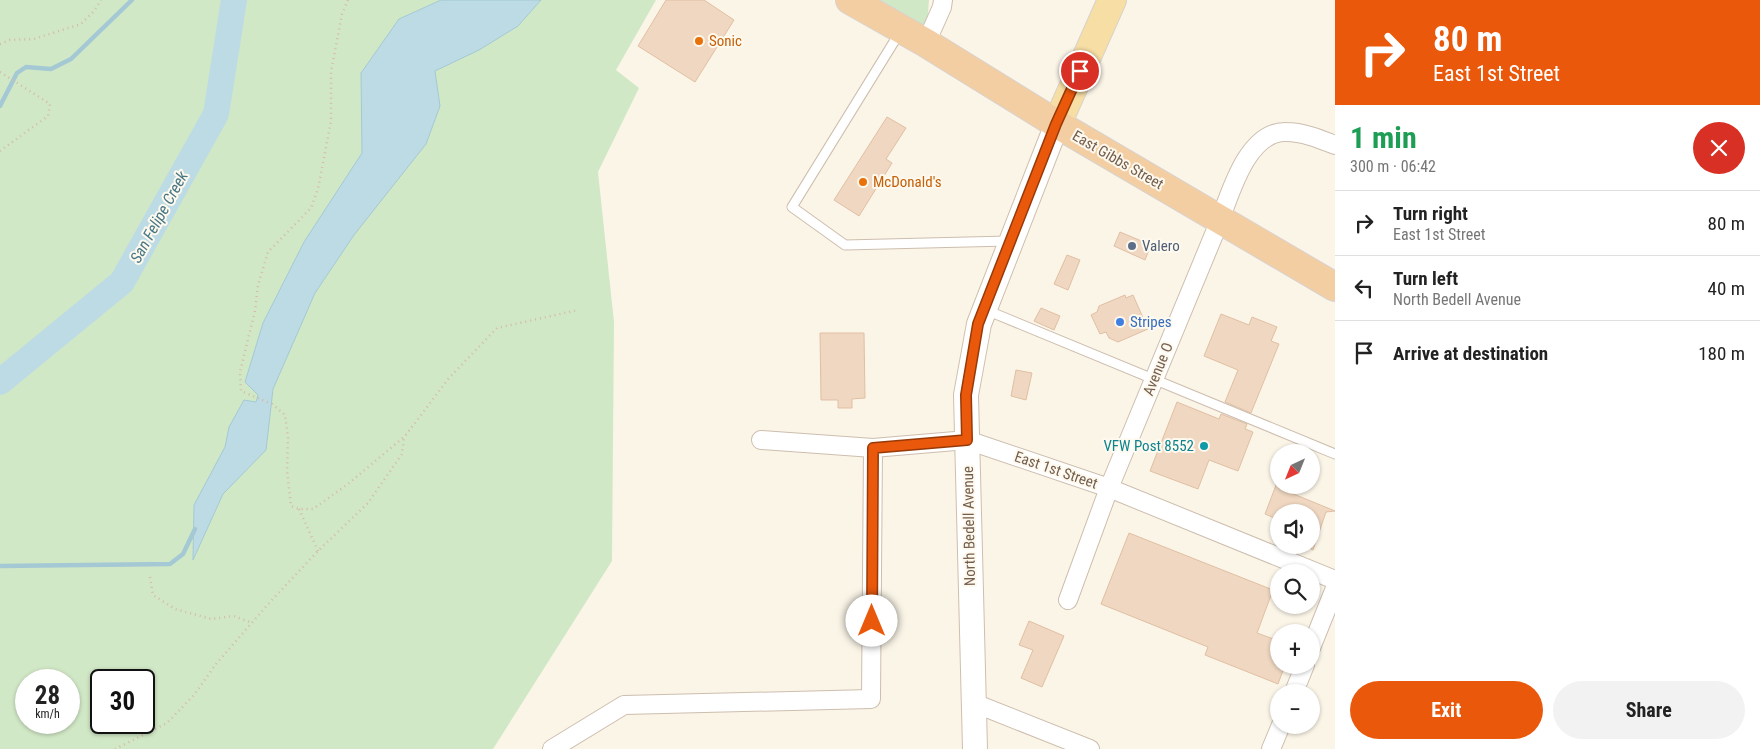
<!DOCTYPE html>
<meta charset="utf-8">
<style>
body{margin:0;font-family:"Roboto Condensed",sans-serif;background:#f2f2f2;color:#222;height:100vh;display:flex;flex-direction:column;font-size:19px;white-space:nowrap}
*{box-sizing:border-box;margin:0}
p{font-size:16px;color:#767676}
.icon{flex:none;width:28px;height:28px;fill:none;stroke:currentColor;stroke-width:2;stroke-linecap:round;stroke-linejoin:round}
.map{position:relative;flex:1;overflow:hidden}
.sheet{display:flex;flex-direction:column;background:#fff;width:425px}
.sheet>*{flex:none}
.banner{background:#ea580c;color:#fff;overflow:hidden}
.needle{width:32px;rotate:223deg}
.fabs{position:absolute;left:1270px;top:444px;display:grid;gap:10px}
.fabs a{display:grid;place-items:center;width:50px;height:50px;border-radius:50%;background:#fff;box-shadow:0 1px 4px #0004;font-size:25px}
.speed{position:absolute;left:15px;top:669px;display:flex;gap:10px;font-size:25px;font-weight:700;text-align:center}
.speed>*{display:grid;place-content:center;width:65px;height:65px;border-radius:50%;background:#fff;box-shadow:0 1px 4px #0004;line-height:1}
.speed small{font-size:12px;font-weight:400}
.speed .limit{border:2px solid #111;border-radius:8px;background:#fff;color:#111}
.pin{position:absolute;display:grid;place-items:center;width:42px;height:42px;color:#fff;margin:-21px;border:2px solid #fff;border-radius:50%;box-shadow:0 1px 5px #0007}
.me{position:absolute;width:55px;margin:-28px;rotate:0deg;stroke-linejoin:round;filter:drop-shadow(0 0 4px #0008)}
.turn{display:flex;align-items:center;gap:18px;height:105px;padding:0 15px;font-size:22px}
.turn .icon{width:65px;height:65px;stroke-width:2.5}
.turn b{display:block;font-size:35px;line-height:42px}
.round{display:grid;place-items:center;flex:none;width:52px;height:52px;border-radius:26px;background:#f2f2f2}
.summary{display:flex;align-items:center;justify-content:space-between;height:85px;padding:0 15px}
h1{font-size:30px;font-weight:700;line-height:38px;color:#1e9e55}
.cta{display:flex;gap:10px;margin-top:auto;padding:10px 15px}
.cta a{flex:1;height:58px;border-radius:30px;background:#ea580c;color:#fff;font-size:20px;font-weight:700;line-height:58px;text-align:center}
.cta a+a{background:#f2f2f2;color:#222}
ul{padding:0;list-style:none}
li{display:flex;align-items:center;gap:15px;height:65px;padding:0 15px;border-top:1px solid #e0e0e0}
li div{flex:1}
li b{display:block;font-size:19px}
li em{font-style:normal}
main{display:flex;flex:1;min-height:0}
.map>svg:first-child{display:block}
</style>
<main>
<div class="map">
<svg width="1335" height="749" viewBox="0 0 1335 749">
<rect width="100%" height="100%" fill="#fbf5e8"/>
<!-- green -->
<path fill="#d1e8c6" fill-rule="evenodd" d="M0 0H656L616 70 639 88 598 172 614 322 612 561 493 749H0ZM26 680H69V722H26ZM101 680H144V722H101Z
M879 0H929L927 27Z"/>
<!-- water -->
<path fill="#bddbe4" stroke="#a4c9d5" d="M441 0H541L518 26 479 50 435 71 440 106 426 144 354 235 315 293 273 389 266 450 223 494 193 560 194 505 225 447 229 427 244 400 256 402 258 395 245 382 263 323 304 242 362 153 361 73 399 19Z"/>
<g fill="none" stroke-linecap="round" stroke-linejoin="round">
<!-- stream -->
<path stroke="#a4c9d5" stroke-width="4.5" d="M0 106 17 73 26 67 51 69 71 59 132 0
M0 566 170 564 183 554 195 529"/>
<!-- river -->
<path stroke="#bddbe4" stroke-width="26" d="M0 382 122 282 216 114 234 0"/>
</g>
<!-- building -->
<path fill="#efd7c1" stroke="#e1bfa2" d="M666 0H704L734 20 695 82 638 46Z
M887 117 906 128 886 159 892 163 859 216 834 200Z
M1120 232 1151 245 1145 260 1114 246Z
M1067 255 1080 260 1068 290 1054 284Z
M1125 295 1126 298 1133 295 1148 329 1118 342 1109 338 1106 332 1100 334 1091 315 1097 312 1099 306Z
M1041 308 1060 316 1054 330 1034 321Z
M1221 314 1249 325 1252 317 1277 327 1271 341 1279 344 1251 413 1225 402 1238 370 1204 356Z
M820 333H864L865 398 852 399V408H838V400H821Z
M1016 370 1032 373 1026 400 1011 396Z
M1177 402 1219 419 1221 414 1247 424 1245 429 1253 432 1238 471 1209 460 1198 489 1150 471Z
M1278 480 1279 488 1335 511 1326 512 1313 550 1311 549V512H1279V520L1265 514Z
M1129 533 1273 590 1257 633 1279 641V665H1285L1278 684 1205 655 1208 647 1101 604Z
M1029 621 1064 636 1042 687 1021 678 1033 650 1019 645Z"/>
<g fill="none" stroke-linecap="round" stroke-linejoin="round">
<defs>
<path id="service" d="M900 32 792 207 845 245 1008 241
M986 310 1335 454"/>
<path id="minor" d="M926 43 942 7 943 0
M761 440 873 448 967 440 1109 488 1335 580
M1068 600 1109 488 1220 220C1231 191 1248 131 1286 132 1303 132 1320 139 1335 145
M1311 648 1335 588
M1294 692 1305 665
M974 703 1090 749
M552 749 624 705 871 699 873 448
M1271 749 1281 725"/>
<path id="secondary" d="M975 749 966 395 979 324 1057 124"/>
<path id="primary" d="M1057 124 1112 0"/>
<path id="trunk" d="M850 0 926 43 1057 124 1335 287"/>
</defs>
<!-- service casing -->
<use href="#service" stroke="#cdbeae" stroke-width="11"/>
<!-- minor casing -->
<use href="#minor" stroke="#cdbeae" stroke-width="20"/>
<!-- secondary casing -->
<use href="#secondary" stroke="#cfbfac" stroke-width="26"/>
<!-- primary casing -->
<use href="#primary" stroke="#d8d2cd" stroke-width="30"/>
<!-- trunk casing -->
<use href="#trunk" stroke="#d8d2cd" stroke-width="30"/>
<!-- path -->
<path stroke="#d4bba4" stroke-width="2.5" stroke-dasharray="1 4" stroke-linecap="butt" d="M348 0 342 14 331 72V121L318 189 311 208 268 252 258 285 255 311 240 372 241 391 272 404 285 415 288 438 287 471 291 506 299 509H313L348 484 405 436 449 378 497 328 578 310
M0 44 10 40 34 39 81 24 94 11 101 0
M0 72 50 104 48 116 0 151
M299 509 318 551
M150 577 153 595 175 609 211 619 234 616 252 623
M115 749 167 723 194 695 216 664 270 602 318 551 368 503 402 454 404 437"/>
<!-- service -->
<use href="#service" stroke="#fff" stroke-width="9"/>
<!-- minor -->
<use href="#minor" stroke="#fff" stroke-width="18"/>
<!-- secondary -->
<use href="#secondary" stroke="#fff" stroke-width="24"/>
<!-- primary -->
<use href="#primary" stroke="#f6dea4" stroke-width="28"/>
<!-- trunk -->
<use href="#trunk" stroke="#f4cea3" stroke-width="28"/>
</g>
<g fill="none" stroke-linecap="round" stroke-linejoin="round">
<defs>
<path id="route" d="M872 621 873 448 967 440 966 395 978 324 1056 124 1080 71"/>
</defs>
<!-- route casing -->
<use href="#route" stroke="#983908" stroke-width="12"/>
<!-- route -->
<use href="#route" stroke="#ea580c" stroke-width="9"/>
</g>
<!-- markers -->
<g fill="#e8710a" stroke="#fef9ee" stroke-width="2">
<circle cx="699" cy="41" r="5"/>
<circle cx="863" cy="182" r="5"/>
</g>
<circle fill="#5c6f8a" stroke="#fef9ee" stroke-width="2" cx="1132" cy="246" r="5"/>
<circle fill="#3f7fe0" stroke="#fef9ee" stroke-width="2" cx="1120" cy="322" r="5"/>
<circle fill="#0f9aa8" stroke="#fef9ee" stroke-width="2" cx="1204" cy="446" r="5"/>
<g text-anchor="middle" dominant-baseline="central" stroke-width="4" stroke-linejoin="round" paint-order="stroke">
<!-- food labels -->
<g font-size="15" fill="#c56008" stroke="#fef9ee" text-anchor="start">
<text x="709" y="41">Sonic</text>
<text x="873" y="182">McDonald's</text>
</g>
<!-- street labels -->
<g font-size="15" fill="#745e4d" stroke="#fef9ee">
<text transform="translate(1118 160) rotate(30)">East Gibbs Street</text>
<text transform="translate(1158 369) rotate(-68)">Avenue O</text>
<text transform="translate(1056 470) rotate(19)">East 1st Street</text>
<text transform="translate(969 526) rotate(-91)">North Bedell Avenue</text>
</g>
<!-- service labels -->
<g font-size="15" fill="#4e5e75" stroke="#fef9ee" text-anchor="start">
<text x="1142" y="246">Valero</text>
</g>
<!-- shop labels -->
<g font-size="15" fill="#366cbe" stroke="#fef9ee" text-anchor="start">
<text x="1130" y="322">Stripes</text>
</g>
<!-- culture labels -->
<g font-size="15" fill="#0d838f" stroke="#fef9ee" text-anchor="end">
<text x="1194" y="446">VFW Post 8552</text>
</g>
<!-- water labels -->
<g font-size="16" font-style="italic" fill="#477685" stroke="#fef9ee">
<text transform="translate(159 217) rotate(-61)">San Felipe Creek</text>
</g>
</g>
</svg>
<div class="fabs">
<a><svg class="needle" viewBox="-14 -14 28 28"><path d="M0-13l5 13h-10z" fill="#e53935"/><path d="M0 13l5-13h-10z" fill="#767676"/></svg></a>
<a><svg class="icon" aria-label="sound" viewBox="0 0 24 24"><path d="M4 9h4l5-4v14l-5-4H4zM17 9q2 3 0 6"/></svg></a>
<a><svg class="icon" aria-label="search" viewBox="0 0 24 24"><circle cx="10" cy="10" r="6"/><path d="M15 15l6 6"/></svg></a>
<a>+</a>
<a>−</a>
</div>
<div class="speed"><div>28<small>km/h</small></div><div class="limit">30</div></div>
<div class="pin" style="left:1080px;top:71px;background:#d93025"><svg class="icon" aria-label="arrive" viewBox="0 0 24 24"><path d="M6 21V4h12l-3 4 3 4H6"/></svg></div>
<svg class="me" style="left:872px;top:621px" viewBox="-20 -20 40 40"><circle r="19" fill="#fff"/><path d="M0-13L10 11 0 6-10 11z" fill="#ea580c"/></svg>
</div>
<section class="sheet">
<div class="banner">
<div class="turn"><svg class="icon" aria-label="right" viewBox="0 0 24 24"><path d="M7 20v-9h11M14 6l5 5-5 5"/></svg><div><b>80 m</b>East 1st Street</div></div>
</div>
<div class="summary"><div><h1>1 min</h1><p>300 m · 06:42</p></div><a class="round" style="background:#d93025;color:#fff"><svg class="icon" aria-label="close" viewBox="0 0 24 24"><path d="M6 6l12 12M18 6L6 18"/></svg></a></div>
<ul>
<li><svg class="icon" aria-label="right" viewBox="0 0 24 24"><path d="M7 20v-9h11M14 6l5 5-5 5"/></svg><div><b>Turn right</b><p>East 1st Street</p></div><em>80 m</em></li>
<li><svg class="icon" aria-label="left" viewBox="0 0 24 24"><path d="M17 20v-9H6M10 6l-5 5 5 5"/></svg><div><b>Turn left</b><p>North Bedell Avenue</p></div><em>40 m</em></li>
<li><svg class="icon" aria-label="arrive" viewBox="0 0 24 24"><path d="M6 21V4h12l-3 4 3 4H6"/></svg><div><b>Arrive at destination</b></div><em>180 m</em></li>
</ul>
<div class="cta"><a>Exit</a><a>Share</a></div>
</section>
</main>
